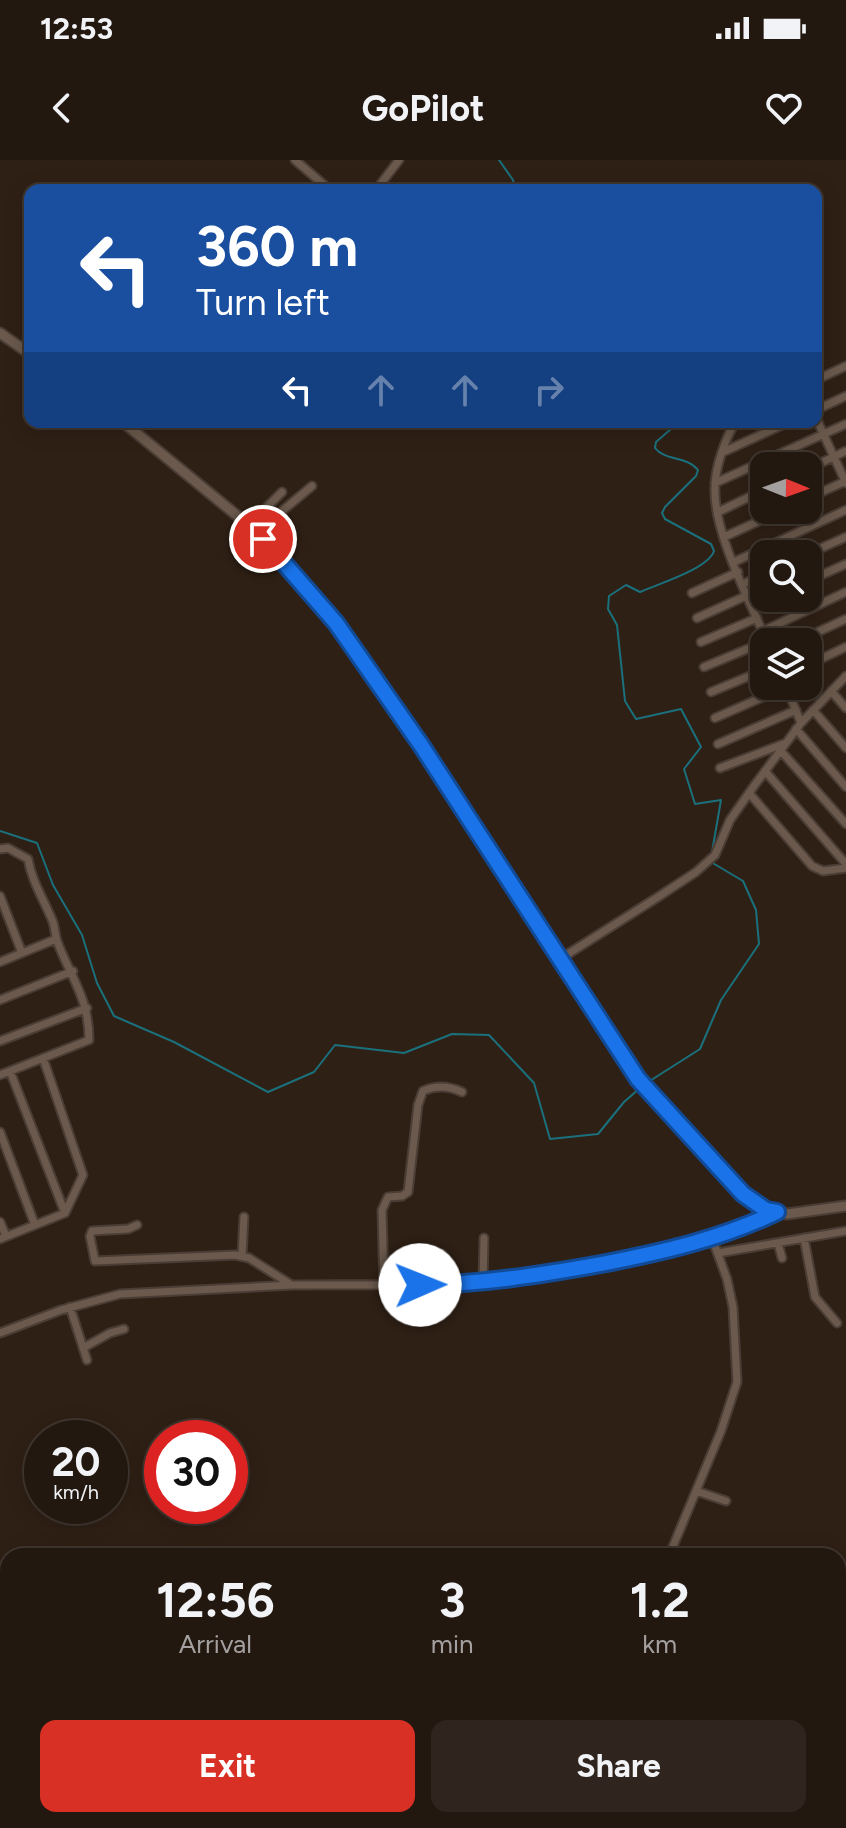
<!DOCTYPE html>
<style>
body{margin:0;font-family:Figtree,sans-serif;background:#2f251e;color:#f1f3f6;height:100vh;display:flex;flex-direction:column;font-size:30px;white-space:nowrap}
*{box-sizing:border-box;margin:0}
p{font-size:26px;color:#a3a09f}
.icon{flex:none;width:44px;height:44px;fill:none;stroke:currentColor;stroke-width:2;stroke-linecap:round;stroke-linejoin:round}
.map{position:relative;flex:1;overflow:hidden}
.sheet{position:absolute;left:0px;top:1388px;width:846px;height:280px;display:flex;flex-direction:column;background:#231810;border-radius:24px 24px 0 0;box-shadow:0 4px 20px #0003,0 0 0 2px #403730}
.sheet>*{flex:none}
.hud{position:absolute;left:24px;top:24px;width:798px;height:244px;border-radius:16px;box-shadow:0 4px 20px #0003,0 0 0 2px #403730;background:#1a4fa0;color:#fff;overflow:hidden}
.needle{width:52px;rotate:91deg}
.fabs{position:absolute;left:750px;top:292px;display:grid;gap:16px}
.fabs a{display:grid;place-items:center;width:72px;height:72px;border-radius:16px;background:#231810;box-shadow:0 4px 20px #0003,0 0 0 2px #403730;font-size:40px}
.speed{position:absolute;left:24px;top:1260px;display:flex;gap:16px;font-size:40px;font-weight:700;text-align:center}
.speed>*{display:grid;place-content:center;width:104px;height:104px;border-radius:50%;background:#231810;box-shadow:0 4px 20px #0003,0 0 0 2px #403730;line-height:1}
.speed small{font-size:20px;font-weight:400}
.speed .limit{border:12px solid #d22;background:#fff;color:#111}
.pin{position:absolute;display:grid;place-items:center;width:68px;height:68px;color:#fff;margin:-34px;border:4px solid #fff;border-radius:50%;box-shadow:0 2px 8px #0007}
.me{position:absolute;width:88px;margin:-44px;rotate:89deg;stroke-linejoin:round;filter:drop-shadow(0 0 6px #0008)}
.turn{display:flex;align-items:center;gap:28px;height:168px;padding:0 40px;font-size:36px}
.turn .icon{width:104px;height:104px;stroke-width:2.5}
.turn b{display:block;font-size:56px;line-height:68px}
.lanes{display:flex;align-items:center;height:76px;padding:0 40px;background:#0003;justify-content:center;gap:40px;direction:ltr}
.lanes .off{opacity:.35}
.eta{display:flex;justify-content:space-evenly;align-items:center;height:136px;text-align:center}
.eta b{font-size:48px;font-weight:700;line-height:56px}
.cta{display:flex;gap:16px;margin-top:auto;padding:16px 40px}
.cta a{flex:1;height:92px;border-radius:16px;background:#d93025;color:#fff;font-size:32px;font-weight:700;line-height:92px;text-align:center}
.cta a+a{background:#2f251e;color:#f1f3f6}
.status{display:flex;justify-content:space-between;align-items:center;height:56px;padding:0 40px;background:#231810;direction:ltr}
.status svg{height:22px;fill:currentColor}
header{display:flex;justify-content:space-between;align-items:center;height:104px;padding:0 40px;background:#231810;font-size:36px;font-weight:700}
.map>svg:first-child{display:block}
</style>
<div class="status"><b>12:53</b><svg viewBox="0 0 49 12"><path d="M0 12V9h3v3zM5 12V6h3v6zM10 12V3h3v9zM15 12V0h3v12zM26 1h20v11H26zM47 4h2v5h-2z"/></svg></div>
<header><svg class="icon" aria-label="back" viewBox="0 0 24 24"><path d="M15 5l-7 7 7 7"/></svg>GoPilot<svg class="icon" aria-label="heart" viewBox="0 0 24 24"><path d="M12 20l-8-8c-3-5 5-10 8-4 3-6 11-1 8 4z"/></svg></header>
<div class="map">
<svg width="846" height="1668" viewBox="0 0 846 1668">
<rect width="100%" height="100%" fill="#2f2015"/>
<g fill="none" stroke-linecap="round" stroke-linejoin="round">
<!-- stream -->
<path stroke="#1a707c" stroke-width="2" d="M499 0 513 20 516 30
M679 262 656 282 655 288C665 301 687 296 698 310L696 316 665 347 662 353 665 359 711 384 714 391C708 409 658 424 640 432L626 425 609 436 608 449 617 465 625 541 636 559 681 549 701 587 684 609 695 644 721 640 712 692
M0 671 37 683 53 725 82 775 97 823 114 856 174 882 268 932 314 912 335 885 404 893 452 874 489 875 534 923 550 979 598 974 624 942 640 928
M645 924 700 889 721 840 759 784 756 750 743 721 711 702"/>
<defs>
<path id="minor" d="M295 0 330 30
M376 30 399 0
M816 220 846 206
M816 250 846 236
M816 258 846 323
M735 262C725 280 715 307 715 328 713 372 750 441 767 482
M723 292 789 262
M808 309 846 291
M715 323 846 264
M808 338 846 321
M718 352 764 330
M249 365 282 332
M257 372 312 326
M724 377 783 350
M808 394 846 377
M734 402 846 350
M808 421 846 404
M743 424 764 415
M692 433 738 412
M752 447 771 438
M697 458 748 435
M763 471 846 432
M701 482 757 458
M796 482 846 459
M808 505 846 487
M704 507 764 482
M786 526 801 563
M831 531 846 548
M711 532 764 510
M813 550 846 588
M715 558 786 527
M796 569 846 627
M718 584 796 550
M780 590 846 664
M720 608 786 583
M765 611 846 704
M749 633 812 706 823 711 846 708
M0 689 8 688 28 699C32 722 44 740 53 762 55 768 55 775 57 781 71 818 89 838 89 880L0 915
M0 736 22 793
M560 799 658 737 696 712 715 695 730 660 754 626 801 563 846 516
M0 802 56 779
M0 840 73 811
M0 881 87 848
M10 911 65 1053
M0 972 35 1065
M0 1062 6 1076
M137 1065 128 1069 92 1071 90 1076 95 1101 235 1095 249 1098 290 1124
M804 1078 815 1137 837 1163
M0 1079 65 1053 83 1015 43 898
M778 1083 782 1098
M718 1093 846 1071
M442 1094 450 1125
M242 1096 244 1057
M483 1123 484 1078
M384 1126 382 1050 388 1037 402 1036 408 1032 418 945 423 931C436 925 449 926 462 932
M70 1147 87 1200
M0 1173 61 1150 120 1134 292 1125 472 1124 516 1120 683 1088 749 1065 777 1052
M83 1188 110 1173 124 1169
M696 1331 726 1341
M669 1396 721 1271 737 1222 733 1147 727 1119 712 1078
M627 1660 628 1668
M384 1665C398 1661 411 1666 425 1660
M597 1667 608 1660"/>
<path id="tertiary" d="M0 173 30 194
M123 262 257 372 336 463 421 585 646 931 743 1034 766 1050 787 1054 846 1046"/>
</defs>
<!-- minor casing -->
<use href="#minor" stroke="#4a3d35" stroke-width="11"/>
<!-- tertiary casing -->
<use href="#tertiary" stroke="#4a3d35" stroke-width="13"/>
<!-- minor -->
<use href="#minor" stroke="#6a594c" stroke-width="7"/>
<!-- tertiary -->
<use href="#tertiary" stroke="#6a594c" stroke-width="9"/>
</g>
<g fill="none" stroke-linecap="round" stroke-linejoin="round">
<defs>
<path id="route" d="M263 379 336 463 421 585 638 919 743 1034 766 1050 777 1052C720 1079 663 1092 601 1104 540 1115 482 1124 420 1125"/>
</defs>
<!-- route casing -->
<use href="#route" stroke="#114b97" stroke-width="20"/>
<!-- route -->
<use href="#route" stroke="#1a73e8" stroke-width="14"/>
</g>
</svg>
<div class="fabs">
<a><svg class="needle" viewBox="-14 -14 28 28"><path d="M0-13l5 13h-10z" fill="#e53935"/><path d="M0 13l5-13h-10z" fill="#a3a09f"/></svg></a>
<a><svg class="icon" aria-label="search" viewBox="0 0 24 24"><circle cx="10" cy="10" r="6"/><path d="M15 15l6 6"/></svg></a>
<a><svg class="icon" aria-label="layers" viewBox="0 0 24 24"><path d="M12 4l9 5-9 5-9-5zM3 14l9 5 9-5"/></svg></a>
</div>
<div class="speed"><div>20<small>km/h</small></div><div class="limit">30</div></div>
<div class="pin" style="left:263px;top:379px;background:#d93025"><svg class="icon" aria-label="arrive" viewBox="0 0 24 24"><path d="M6 21V4h12l-3 4 3 4H6"/></svg></div>
<svg class="me" style="left:420px;top:1125px" viewBox="-20 -20 40 40"><circle r="19" fill="#fff"/><path d="M0-13L10 11 0 6-10 11z" fill="#1a73e8"/></svg>
<div class="hud">
<div class="turn"><svg class="icon" aria-label="left" viewBox="0 0 24 24"><path d="M17 20v-9H6M10 6l-5 5 5 5"/></svg><div><b>360 m</b>Turn left</div></div>
<div class="lanes"><svg class="icon" aria-label="left" viewBox="0 0 24 24"><path d="M17 20v-9H6M10 6l-5 5 5 5"/></svg><svg class="icon off" aria-label="ahead" viewBox="0 0 24 24"><path d="M12 20V5M6 11l6-6 6 6"/></svg><svg class="icon off" aria-label="ahead" viewBox="0 0 24 24"><path d="M12 20V5M6 11l6-6 6 6"/></svg><svg class="icon off" aria-label="right" viewBox="0 0 24 24"><path d="M7 20v-9h11M14 6l5 5-5 5"/></svg></div>
</div>
<section class="sheet">
<div class="eta">
<div><b>12:56</b><p>Arrival</p></div>
<div><b>3</b><p>min</p></div>
<div><b>1.2</b><p>km</p></div>
</div>
<div class="cta"><a>Exit</a><a>Share</a></div>
</section>
</div>
